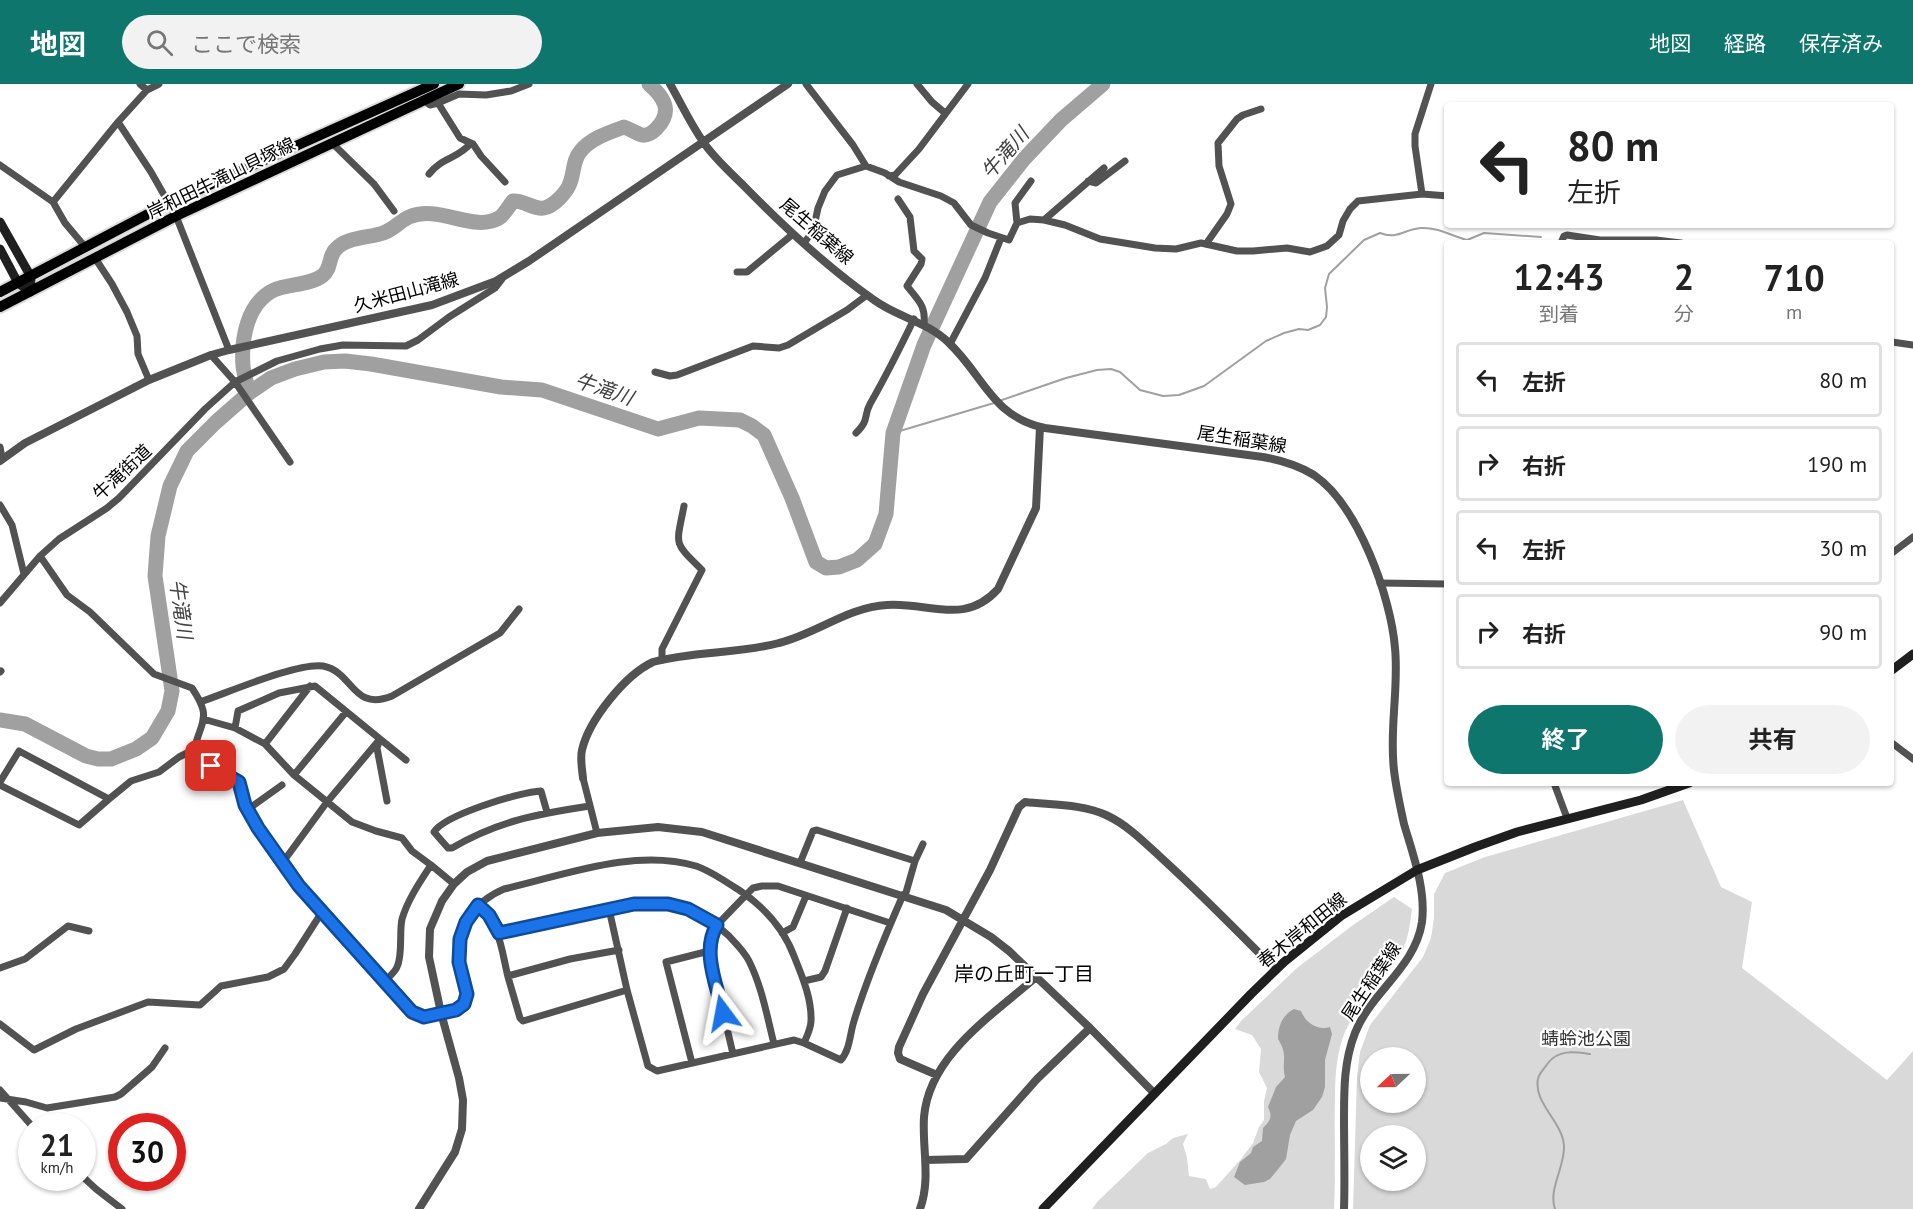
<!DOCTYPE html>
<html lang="ja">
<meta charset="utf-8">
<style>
body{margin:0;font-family:"PT Sans","Noto Sans JP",sans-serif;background:#f2f2f2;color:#222;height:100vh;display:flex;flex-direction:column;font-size:22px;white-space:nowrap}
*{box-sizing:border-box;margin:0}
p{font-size:20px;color:#767676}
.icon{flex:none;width:33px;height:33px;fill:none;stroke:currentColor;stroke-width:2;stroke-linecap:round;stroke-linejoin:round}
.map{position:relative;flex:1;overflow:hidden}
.panel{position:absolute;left:1444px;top:156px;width:450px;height:546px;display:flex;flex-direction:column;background:#fff;border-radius:6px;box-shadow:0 2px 4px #0004}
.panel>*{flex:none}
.guide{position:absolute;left:1444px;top:18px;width:450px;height:126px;border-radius:6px;box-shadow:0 2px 4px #0004;background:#fff;color:#222;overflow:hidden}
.needle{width:39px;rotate:248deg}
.fabs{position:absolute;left:1360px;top:963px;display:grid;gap:12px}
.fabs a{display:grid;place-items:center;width:66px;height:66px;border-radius:50%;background:#fff;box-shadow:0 2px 4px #0004;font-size:30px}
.speed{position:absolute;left:18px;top:1029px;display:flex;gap:12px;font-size:30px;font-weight:700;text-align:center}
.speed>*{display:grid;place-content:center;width:78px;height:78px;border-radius:50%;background:#fff;box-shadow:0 2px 4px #0004;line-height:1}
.speed small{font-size:15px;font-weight:400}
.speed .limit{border:9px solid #d22;background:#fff;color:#111}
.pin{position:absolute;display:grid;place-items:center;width:51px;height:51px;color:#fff;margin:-26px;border-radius:12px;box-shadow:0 3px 9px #0006}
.me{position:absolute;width:66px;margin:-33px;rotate:347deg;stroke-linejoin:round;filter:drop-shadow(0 0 4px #0008)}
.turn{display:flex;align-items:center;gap:21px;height:126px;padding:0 24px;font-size:27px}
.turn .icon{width:78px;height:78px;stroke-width:2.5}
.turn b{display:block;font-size:42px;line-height:51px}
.eta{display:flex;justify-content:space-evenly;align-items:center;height:102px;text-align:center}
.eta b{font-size:36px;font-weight:700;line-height:42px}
.primary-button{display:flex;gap:12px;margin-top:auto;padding:12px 24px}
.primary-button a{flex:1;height:69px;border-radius:36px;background:#0f766e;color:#fff;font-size:24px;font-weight:700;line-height:69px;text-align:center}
.primary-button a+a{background:#f2f2f2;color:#222}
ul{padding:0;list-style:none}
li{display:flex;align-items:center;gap:18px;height:75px;margin:0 12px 9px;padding:0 12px;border:3px solid #e0e0e0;border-radius:6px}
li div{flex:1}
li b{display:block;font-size:22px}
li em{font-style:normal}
header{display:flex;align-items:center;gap:36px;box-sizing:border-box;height:84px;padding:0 30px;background:#0f766e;color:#fff}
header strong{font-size:28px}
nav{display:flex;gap:33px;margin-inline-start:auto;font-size:21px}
.search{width:420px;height:54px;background:#f2f2f2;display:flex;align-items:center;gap:15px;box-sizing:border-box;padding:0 21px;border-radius:33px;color:#767676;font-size:22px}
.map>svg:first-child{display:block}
</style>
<header>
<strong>地図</strong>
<div class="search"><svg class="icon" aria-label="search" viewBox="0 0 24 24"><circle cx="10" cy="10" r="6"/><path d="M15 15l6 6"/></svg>ここで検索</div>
<nav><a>地図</a><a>経路</a><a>保存済み</a></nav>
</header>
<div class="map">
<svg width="1913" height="1125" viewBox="0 0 1913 1125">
<rect width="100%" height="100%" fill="#fff"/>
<!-- green -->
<path fill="#d9d9d9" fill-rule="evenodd" d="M1683 716 1721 803 1752 818 1742 884 1887 996 1913 967V1125H1353L1357 993 1360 968 1370 941 1423 873 1431 854 1434 834V810L1445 789 1485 773ZM1371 974H1416V1018H1371ZM1371 1052H1416V1096H1371Z
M1394 813 1412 825C1410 838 1409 853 1403 865 1386 898 1354 920 1342 956 1336 976 1335 994 1335 1015 1334 1052 1336 1088 1334 1125H1092L1098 1117 1148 1069 1166 1060 1173 1054 1188 1050 1183 1060 1187 1074 1189 1092 1206 1095 1210 1105 1216 1103 1241 1075 1253 1059 1259 1043 1264 1036V1017L1267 1004 1259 988 1261 965 1252 951 1235 945 1242 936 1297 884 1353 841Z"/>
<!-- water -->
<path fill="#a0a0a0" d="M1294 925 1301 927C1305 938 1317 947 1330 943L1332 950 1325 976V1003L1322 1013 1313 1026 1296 1037 1290 1051 1286 1075 1279 1084 1270 1095 1264 1098 1245 1101 1234 1093 1240 1078 1251 1069 1253 1063 1262 1057 1263 1044C1270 1037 1273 1033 1268 1023L1276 1003 1285 993C1281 976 1289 973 1278 955 1278 943 1282 931 1294 925Z"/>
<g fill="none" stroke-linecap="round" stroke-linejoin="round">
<!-- stream -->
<path stroke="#a0a0a0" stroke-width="2" d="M999 317 1066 294 1097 286 1111 285 1120 288 1140 306 1163 312 1179 311 1204 302 1266 257 1284 249 1299 245 1308 246 1320 241 1326 233 1327 223 1325 204 1329 190 1364 156 1380 149C1398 156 1404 145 1421 144 1437 143 1452 152 1467 156L1484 149 1541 153
M893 349 994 319
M1555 1125C1548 1105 1565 1083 1564 1062 1563 1038 1533 1019 1538 995 1539 989 1545 984 1548 979 1559 965 1575 968 1590 970"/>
<!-- river -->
<path stroke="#a0a0a0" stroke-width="15" d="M249 309C247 300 244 291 243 282 241 255 247 219 274 206 287 200 310 201 322 192 332 185 328 172 336 165 346 153 369 154 383 149 393 146 400 137 409 133 439 120 473 149 499 134 504 131 509 122 513 117 524 116 534 126 544 124 554 122 567 108 570 99 574 89 573 76 580 68 589 55 610 48 624 43 630 45 637 50 642 51 647 52 653 48 656 45 673 28 665 14 649 0
M0 636 25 640 86 672 98 675H111L136 665 152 654 168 627 172 607 155 492 158 452 170 402 187 367 216 338 249 309 271 294 295 285 324 278 345 277 371 280 501 303 542 306 658 345 699 334 740 336 752 342 764 351 792 414 816 478 826 484 839 483 857 476 875 460 886 430 893 349 924 261 990 118 1024 75 1061 36 1103 0"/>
<defs>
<path id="primary" d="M0 208 169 119 434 0
M0 223 176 132 459 0"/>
</defs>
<!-- primary casing -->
<use href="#primary" stroke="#dbdbdb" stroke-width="14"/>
<!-- minor -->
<path stroke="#525252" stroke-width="7" d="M140 0 147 6
M806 0 853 61 866 82
M917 0 932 18 945 29
M424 16 430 21 438 19 460 54 473 60 481 72 505 98
M438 19 459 10 486 11 511 7 529 0
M118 38 151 88 176 132 229 266
M332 59 374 100 394 127
M0 81 53 118 65 139 86 164
M429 90C442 73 458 75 471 59
M889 92 895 91 919 65 968 0
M1088 97 1096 99 1125 77
M1422 110 1415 62V50L1431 0
M898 115 910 133 914 167 922 175 921 180 907 202C919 217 926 222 924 241
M53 118 118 38 147 6 159 0
M1044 136 1104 84
M1017 139 1015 119 1031 97
M804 159 813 147 818 124 825 107 837 91 866 82 885 89 899 98 941 112 954 119 971 141 988 149 1009 156 1017 139 1030 135 1044 136 1065 141 1100 155 1155 164 1176 165 1201 159 1237 167H1253L1287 164 1310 168 1327 162 1339 151 1343 137 1350 125 1358 117 1422 110 1448 112
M1561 159 1564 152 1567 151 1600 156H1656L1681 159
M1206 160 1227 130 1231 120 1219 82 1218 59 1237 35 1243 31 1261 25
M95 174 112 200 127 228 137 252 138 270 149 296
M737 188H747L793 150
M1892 258 1913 261
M950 260 985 194 1001 154
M655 288 670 292 677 291 753 262 779 264 788 261 847 226 867 211
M856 349C870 335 863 333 870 320 886 292 900 264 914 235
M0 363 2 374
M290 378 235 298 277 277 320 265 343 261 406 262 418 256 449 233 495 204 502 195
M0 421 12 441 24 490
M1892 469 1913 453
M40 472 67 511 90 528 154 590 192 604C196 610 201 618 203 626 207 642 190 658 197 673L239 698 245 721 257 744 299 802 412 928C416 931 420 933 425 933 429 933 434 930 438 929 450 926 465 926 467 911 468 901 461 888 460 879 454 845 475 817 504 805 565 791 634 764 696 782 711 787 726 798 739 806 763 822 784 845 794 872 802 892 812 915 811 937 811 944 807 952 804 959
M1380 499 1448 500
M0 519 40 472 59 455 107 424 119 414 205 325 235 298 211 271
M662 576V565L702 486C673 457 676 463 684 422
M0 588 1 587
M200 618C227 609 298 578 323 582 354 588 352 628 392 612L500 549 519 525
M203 635 235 644 265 660 294 691 352 738 376 747 402 754 412 767 431 781
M235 644 238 627 279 609 315 602 380 655 377 664 387 717
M1892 659 1913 675
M265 660 310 602
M294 691 346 628
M583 694 597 749
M0 698 19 667 109 715 79 741 0 701
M1554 699 1567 734
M109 715 131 697 159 688 179 673 195 665
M247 726 282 701
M547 728 541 707C520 708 444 731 434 748L448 764H452C498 737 537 730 590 722
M283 778 327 718 380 655 406 676
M800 779 813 747 817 746 915 777
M905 812 915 777 923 760
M478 821C501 843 501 864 508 893 512 907 516 920 520 934L523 937 627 906
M609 825 627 906 648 982 657 987 794 956 804 959 841 976C850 966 850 949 854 937 867 894 885 852 903 811
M499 849C527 843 555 837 584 831 639 819 684 809 729 852 736 860 744 867 749 877 762 903 767 932 774 960
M782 849 793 843 806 812
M0 884 25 875 68 842 89 847
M508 892 570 875 619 866
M385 897C389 893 395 888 397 883 403 871 399 849 402 835 408 815 420 798 431 781L454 800
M804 897 821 893 825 887 847 824
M0 940 34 966 76 945 148 918 200 921 221 902 268 893 284 885 295 870 322 828
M733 970 709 867 710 855 717 841 746 811 753 804 762 802H778L890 839
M692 979 666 878 709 867
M0 1006 32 1042
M0 1014 26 1018 47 1024 115 1013 121 1010 152 983 165 964
M82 1092 96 1105 122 1125"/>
<!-- tertiary -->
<path stroke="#525252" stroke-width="8" d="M670 0C681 19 691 41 704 59 715 75 731 89 744 102 784 143 827 183 874 216 897 233 928 238 949 259 984 292 992 333 1045 344L1263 373C1281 376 1298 381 1314 391 1358 421 1391 513 1395 564 1399 605 1389 645 1394 686 1396 704 1400 722 1404 740 1413 771 1426 805 1422 838 1415 884 1371 908 1355 949 1344 977 1344 1005 1344 1034 1344 1064 1345 1095 1344 1125
M0 377 25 359 149 296 211 271 229 266 432 221 496 197 529 177 788 0
M583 694C582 685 580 674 582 666 589 636 625 591 653 578 694 567 738 570 779 559 816 550 848 523 887 521 929 518 965 542 998 505L1036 424 1040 343
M937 991 900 975 898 969 899 963 923 910 990 786 1019 723 1025 718C1052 721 1082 720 1106 731 1130 742 1149 763 1168 780 1205 814 1240 850 1276 886
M926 1076 966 1075 1037 995 1090 944
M419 1125 455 1068 462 1045 463 1016 459 994 441 929 429 873 430 845 442 817 454 800 467 788 487 777 597 749 658 743 702 748 946 826 991 853 1009 867 1090 944 1154 1009
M920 1125C931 1095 922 1064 924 1033 929 971 993 931 1036 893"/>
<!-- secondary -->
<path stroke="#1f1f1f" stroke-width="9" d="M0 138 31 193 30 208
M0 165 18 199 30 208
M1892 586 1913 570
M1043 1125 1251 910 1284 878 1341 832 1417 786 1475 763 1517 748 1641 716 1689 699"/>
<!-- primary -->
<use href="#primary" stroke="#000" stroke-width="10"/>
</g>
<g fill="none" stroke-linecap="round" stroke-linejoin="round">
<defs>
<path id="route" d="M211 682 239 698 245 721 258 744 299 802 412 928 424 933 456 926 464 920 467 910 459 878 460 855 466 838 478 821 489 831 499 849 634 820H668L688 825 717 841C701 867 717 901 723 929"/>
</defs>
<!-- route casing -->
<use href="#route" stroke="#114b97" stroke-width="15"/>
<!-- route -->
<use href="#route" stroke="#1a73e8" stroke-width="10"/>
</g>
<g text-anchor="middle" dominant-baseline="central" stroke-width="4.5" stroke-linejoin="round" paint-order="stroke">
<!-- street labels -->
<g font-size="18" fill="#000" stroke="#fff">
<text transform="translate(221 94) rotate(-26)">岸和田牛滝山貝塚線</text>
<text transform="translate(817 147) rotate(41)">尾生稲葉線</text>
<text transform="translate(406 208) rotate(-15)">久米田山滝線</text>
<text transform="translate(1242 355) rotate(9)">尾生稲葉線</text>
<text transform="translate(122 388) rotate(-43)">牛滝街道</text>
<text transform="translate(1302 846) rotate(-39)">春木岸和田線</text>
<text transform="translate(1371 897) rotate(-56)">尾生稲葉線</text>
</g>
<!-- park labels -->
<g font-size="18" fill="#303030" stroke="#fff">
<text x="1586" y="954">蜻蛉池公園</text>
</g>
<!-- water labels -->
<g font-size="20" font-style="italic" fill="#414141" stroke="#fff">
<text transform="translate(1005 69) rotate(-49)">牛滝川</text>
<text transform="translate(604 305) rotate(19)">牛滝川</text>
<text transform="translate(181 525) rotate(82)">牛滝川</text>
</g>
<!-- neighbourhood labels -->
<g font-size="20" fill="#000" stroke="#fff">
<text x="1024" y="890">岸の丘町一丁目</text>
</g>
</g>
</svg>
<div class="fabs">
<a><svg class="needle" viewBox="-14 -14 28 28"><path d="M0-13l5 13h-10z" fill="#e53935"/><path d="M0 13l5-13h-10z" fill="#767676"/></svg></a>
<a><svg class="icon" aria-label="layers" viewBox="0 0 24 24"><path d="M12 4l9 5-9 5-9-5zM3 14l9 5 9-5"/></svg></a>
</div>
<div class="speed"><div>21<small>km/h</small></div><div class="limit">30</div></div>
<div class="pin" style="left:211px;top:682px;background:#d93025"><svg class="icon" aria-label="arrive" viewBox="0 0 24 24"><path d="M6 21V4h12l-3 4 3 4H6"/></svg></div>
<svg class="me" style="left:723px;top:929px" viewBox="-20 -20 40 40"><path d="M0-17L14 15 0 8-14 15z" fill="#1a73e8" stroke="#fff" stroke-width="4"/></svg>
<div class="guide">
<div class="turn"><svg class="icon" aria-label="left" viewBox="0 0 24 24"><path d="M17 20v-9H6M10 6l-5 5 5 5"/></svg><div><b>80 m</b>左折</div></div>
</div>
<section class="panel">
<div class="eta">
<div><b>12:43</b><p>到着</p></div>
<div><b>2</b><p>分</p></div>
<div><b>710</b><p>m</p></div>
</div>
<ul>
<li><svg class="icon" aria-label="left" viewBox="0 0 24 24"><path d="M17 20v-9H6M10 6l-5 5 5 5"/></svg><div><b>左折</b></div><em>80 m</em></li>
<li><svg class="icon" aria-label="right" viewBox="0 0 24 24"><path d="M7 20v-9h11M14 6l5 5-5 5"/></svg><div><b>右折</b></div><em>190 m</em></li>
<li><svg class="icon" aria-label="left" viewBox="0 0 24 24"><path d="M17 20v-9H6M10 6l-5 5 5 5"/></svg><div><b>左折</b></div><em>30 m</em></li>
<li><svg class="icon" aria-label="right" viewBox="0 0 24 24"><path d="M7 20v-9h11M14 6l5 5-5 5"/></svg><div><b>右折</b></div><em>90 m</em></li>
</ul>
<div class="primary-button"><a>終了</a><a>共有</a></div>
</section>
</div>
